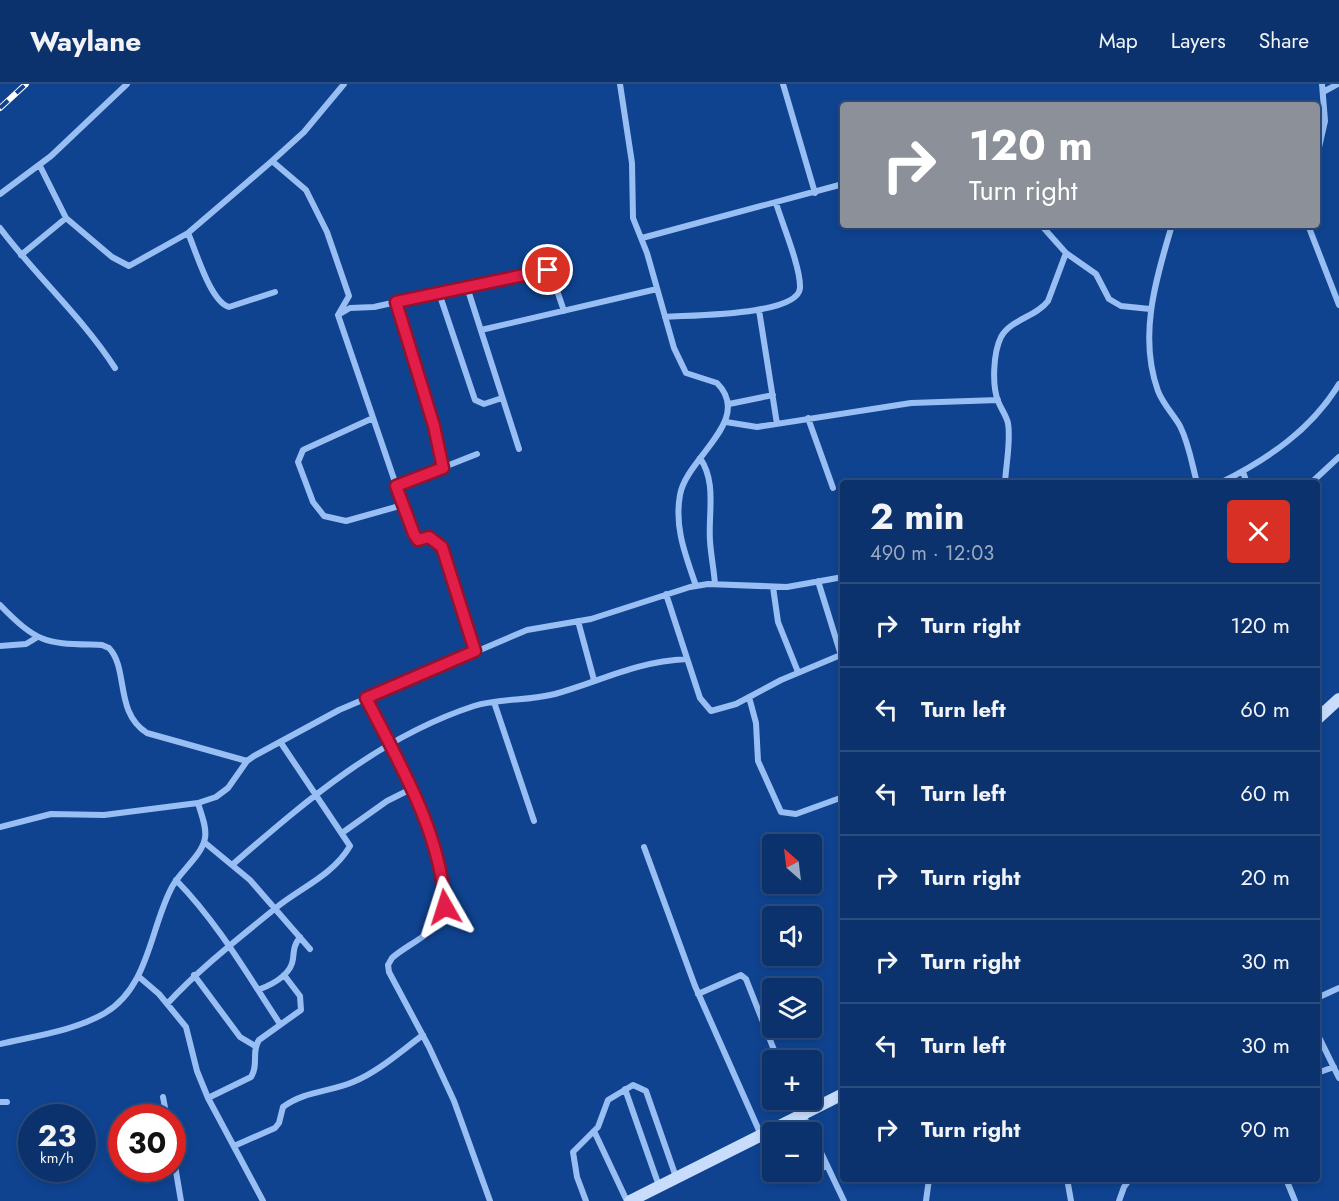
<!DOCTYPE html>
<meta charset="utf-8">
<style>
body{margin:0;font-family:Jost,sans-serif;background:#143a72;color:#f1f3f6;height:100vh;display:flex;flex-direction:column;font-size:22px;white-space:nowrap}
*{box-sizing:border-box;margin:0}
p{font-size:20px;color:#9aaac2}
.icon{flex:none;width:33px;height:33px;fill:none;stroke:currentColor;stroke-width:2;stroke-linecap:round;stroke-linejoin:round}
.map{position:relative;flex:1;overflow:hidden}
.drawer{position:absolute;left:840px;top:396px;width:480px;height:702px;display:flex;flex-direction:column;background:#0b326c;border-radius:6px;box-shadow:0 3px 9px #0003,0 0 0 2px #2b4d7f}
.drawer>*{flex:none}
.top-card{position:absolute;left:840px;top:18px;width:480px;height:126px;border-radius:6px;box-shadow:0 3px 9px #0003,0 0 0 2px #2b4d7f;background:#8c9099;color:#fff;overflow:hidden}
.needle{width:39px;rotate:332deg}
.tools{position:absolute;left:762px;top:750px;display:grid;gap:12px}
.tools a{display:grid;place-items:center;width:60px;height:60px;border-radius:6px;background:#0b326c;box-shadow:0 3px 9px #0003,0 0 0 2px #2b4d7f;font-size:30px}
.speed{position:absolute;left:18px;top:1020px;display:flex;gap:12px;font-size:30px;font-weight:700;text-align:center}
.speed>*{display:grid;place-content:center;width:78px;height:78px;border-radius:50%;background:#0b326c;box-shadow:0 3px 9px #0003,0 0 0 2px #2b4d7f;line-height:1}
.speed small{font-size:15px;font-weight:400}
.speed .limit{border:9px solid #d22;background:#fff;color:#111}
.pin{position:absolute;display:grid;place-items:center;width:51px;height:51px;color:#fff;margin:-26px;border:3px solid #fff;border-radius:50%;box-shadow:0 2px 6px #0007}
.me{position:absolute;width:66px;margin:-33px;rotate:354deg;stroke-linejoin:round;filter:drop-shadow(0 0 4px #0008)}
.turn{display:flex;align-items:center;gap:21px;height:126px;padding:0 30px;font-size:27px}
.turn .icon{width:78px;height:78px;stroke-width:2.5}
.turn b{display:block;font-size:42px;line-height:51px}
.round{display:grid;place-items:center;flex:none;width:63px;height:63px;border-radius:6px;background:#143a72}
.summary{display:flex;align-items:center;justify-content:space-between;height:102px;padding:0 30px}
h1{font-size:36px;font-weight:700;line-height:45px}
ul{padding:0;list-style:none}
li{display:flex;align-items:center;gap:18px;height:84px;padding:0 30px;border-top:2px solid #2b4d7f}
li div{flex:1}
li b{display:block;font-size:22px}
li em{font-style:normal}
header{display:flex;align-items:center;gap:36px;box-sizing:border-box;height:84px;padding:0 30px;background:#0b326c;border-bottom:2px solid #2b4d7f}
header strong{font-size:28px}
nav{display:flex;gap:33px;margin-inline-start:auto;font-size:21px}
.map>svg:first-child{display:block}
</style>
<header>
<strong>Waylane</strong>
<nav><a>Map</a><a>Layers</a><a>Share</a></nav>
</header>
<div class="map">
<svg width="1339" height="1117" viewBox="0 0 1339 1117">
<rect width="100%" height="100%" fill="#0f4390"/>
<g fill="none" stroke-linecap="round" stroke-linejoin="round">
<!-- street -->
<path stroke="#98bef3" stroke-width="6" d="M344 0 304 48 272 77 306 106 327 148 349 212 338 231 410 442 418 456 429 453 442 463 475 567
M620 0 632 79 633 134 647 169 674 264 686 289 717 299C754 336 686 374 680 411 674 444 686 472 696 502
M783 0 815 109
M1323 8 1338 0
M1317 72 1325 37 1322 0
M40 82 66 134 112 173 129 182 188 149 272 77
M0 110 51 72 127 0
M1041 141 1066 169 1096 190 1109 215 1121 222 1150 225
M1172 141C1156 195 1138 252 1158 307 1163 320 1173 330 1180 342 1189 360 1192 380 1197 399
M1308 141 1339 221
M0 144C36 192 82 233 115 284
M188 149C196 167 210 217 229 223L275 208
M642 154 843 100
M21 171 66 134
M467 203 519 365
M439 209 475 316 484 320 502 314
M396 218 434 342 443 384
M759 226 777 340
M338 231 350 224 374 223 545 185 551 189 564 227
M665 233C688 231 798 232 800 204 801 184 782 139 776 119
M481 246 657 205
M729 320 773 311
M373 334 303 366 298 378 313 418 324 432 346 437 403 421
M808 334 833 404
M726 338 757 343 911 319 998 316
M700 374C717 399 708 429 710 457 711 472 714 486 715 500
M1243 388 1247 399
M1005 399C1006 380 1011 357 1008 339 1006 331 1001 325 998 317 992 302 993 269 1001 253 1011 235 1036 233 1048 217L1066 169
M1220 399C1268 375 1311 346 1339 300
M1311 399 1339 373
M396 402 477 370
M818 497 841 571
M773 503 778 538 798 588
M666 510 700 614 711 627 736 620 781 596 843 570
M0 521C40 562 47 559 102 561L109 564C129 585 114 628 147 649L247 677
M578 537 594 596
M0 562 26 560 36 554
M749 613 756 639 758 677 781 728 796 730 843 713
M367 614C388 657 461 789 441 833 433 851 406 861 392 874L388 881 389 888 429 963 454 1017 490 1117
M494 618 534 737
M0 743 51 730 104 731 198 719 216 713 228 704 247 677 254 672 339 626 527 546 591 535 690 503 708 500 787 503 843 493
M342 749 387 717 411 705
M204 758 250 796 310 865
M644 763 695 902 761 1051
M232 781C306 717 379 653 474 622 500 614 528 617 555 610 604 596 634 578 687 575
M176 796C218 839 247 890 280 940
M194 891 240 953 255 962
M138 892 159 910 186 943 197 987 208 1014 263 1117
M258 906C271 901 291 892 293 875 294 865 294 861 300 853
M698 910 741 891 746 895 778 976
M1317 914 1339 904
M167 920C200 884 239 854 277 823 302 803 333 791 350 762L281 659
M1317 949 1339 994
M0 960C34 952 74 947 105 929 149 903 150 844 172 803 180 787 202 772 205 754 207 743 201 730 198 719
M1317 989 1334 983
M625 1005 659 1102
M163 1013 167 1034
M208 1014 251 993C259 981 251 968 259 956L301 926 300 912 284 891
M796 1016 844 1117
M0 1018H7
M594 1047 627 1117
M234 1062 275 1044 279 1039 283 1023C304 1007 330 1008 353 998 378 988 401 967 423 951
M172 1064 181 1117
M790 1088 797 1094 827 1082
M1286 1095 1295 1117
M1068 1100 1071 1117
M586 1117 577 1093 573 1068 598 1043 608 1016 633 1001 646 1007 676 1093
M926 1117 929 1095
M1119 1117 1124 1103 1130 1095"/>
<!-- secondary -->
<path stroke="#c8ddfd" stroke-width="12" d="M1317 635 1339 615
M630 1117 843 1010"/>
<defs>
<path id="rail" d="M0 24 26 0"/>
</defs>
<!-- rail casing -->
<use href="#rail" stroke="#fff" stroke-width="6"/>
<!-- rail -->
<use href="#rail" stroke="#0f4390" stroke-width="4" stroke-dasharray="11" stroke-linecap="butt"/>
</g>
<g fill="none" stroke-linecap="round" stroke-linejoin="round">
<defs>
<path id="route" d="M445 823C441 748 399 679 366 614L475 567 442 463 429 453 418 456 414 450 396 402 443 384 434 342 396 218 548 186"/>
</defs>
<!-- route casing -->
<use href="#route" stroke="#92132f" stroke-width="15"/>
<!-- route -->
<use href="#route" stroke="#e11d48" stroke-width="10"/>
</g>
</svg>
<div class="tools">
<a><svg class="needle" viewBox="-14 -14 28 28"><path d="M0-13l5 13h-10z" fill="#e53935"/><path d="M0 13l5-13h-10z" fill="#9aaac2"/></svg></a>
<a><svg class="icon" aria-label="sound" viewBox="0 0 24 24"><path d="M4 9h4l5-4v14l-5-4H4zM17 9q2 3 0 6"/></svg></a>
<a><svg class="icon" aria-label="layers" viewBox="0 0 24 24"><path d="M12 4l9 5-9 5-9-5zM3 14l9 5 9-5"/></svg></a>
<a>+</a>
<a>−</a>
</div>
<div class="speed"><div>23<small>km/h</small></div><div class="limit">30</div></div>
<div class="pin" style="left:548px;top:186px;background:#d93025"><svg class="icon" aria-label="arrive" viewBox="0 0 24 24"><path d="M6 21V4h12l-3 4 3 4H6"/></svg></div>
<svg class="me" style="left:445px;top:823px" viewBox="-20 -20 40 40"><path d="M0-17L14 15 0 8-14 15z" fill="#e11d48" stroke="#fff" stroke-width="4"/></svg>
<div class="top-card">
<div class="turn"><svg class="icon" aria-label="right" viewBox="0 0 24 24"><path d="M7 20v-9h11M14 6l5 5-5 5"/></svg><div><b>120 m</b>Turn right</div></div>
</div>
<section class="drawer">
<div class="summary"><div><h1>2 min</h1><p>490 m · 12:03</p></div><a class="round" style="background:#d93025;color:#fff"><svg class="icon" aria-label="close" viewBox="0 0 24 24"><path d="M6 6l12 12M18 6L6 18"/></svg></a></div>
<ul>
<li><svg class="icon" aria-label="right" viewBox="0 0 24 24"><path d="M7 20v-9h11M14 6l5 5-5 5"/></svg><div><b>Turn right</b></div><em>120 m</em></li>
<li><svg class="icon" aria-label="left" viewBox="0 0 24 24"><path d="M17 20v-9H6M10 6l-5 5 5 5"/></svg><div><b>Turn left</b></div><em>60 m</em></li>
<li><svg class="icon" aria-label="left" viewBox="0 0 24 24"><path d="M17 20v-9H6M10 6l-5 5 5 5"/></svg><div><b>Turn left</b></div><em>60 m</em></li>
<li><svg class="icon" aria-label="right" viewBox="0 0 24 24"><path d="M7 20v-9h11M14 6l5 5-5 5"/></svg><div><b>Turn right</b></div><em>20 m</em></li>
<li><svg class="icon" aria-label="right" viewBox="0 0 24 24"><path d="M7 20v-9h11M14 6l5 5-5 5"/></svg><div><b>Turn right</b></div><em>30 m</em></li>
<li><svg class="icon" aria-label="left" viewBox="0 0 24 24"><path d="M17 20v-9H6M10 6l-5 5 5 5"/></svg><div><b>Turn left</b></div><em>30 m</em></li>
<li><svg class="icon" aria-label="right" viewBox="0 0 24 24"><path d="M7 20v-9h11M14 6l5 5-5 5"/></svg><div><b>Turn right</b></div><em>90 m</em></li>
</ul>
</section>
</div>
